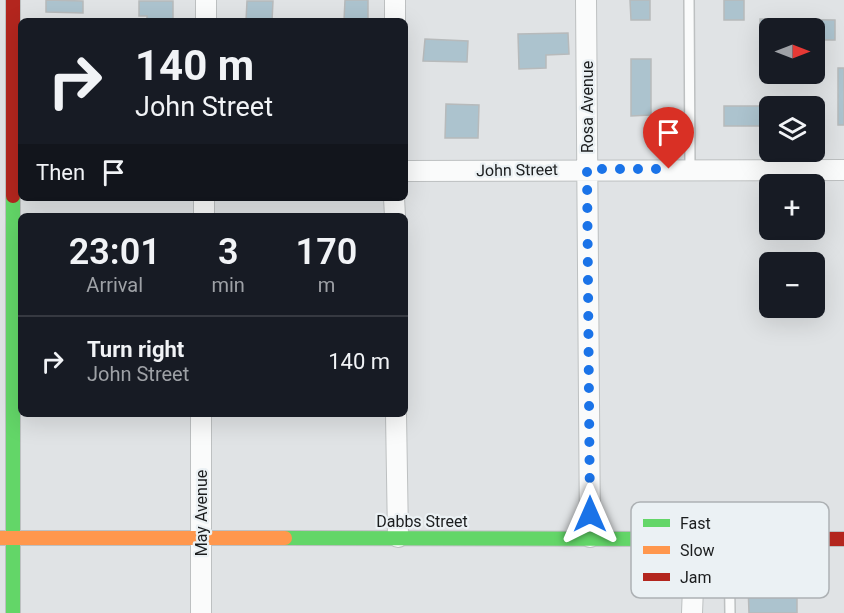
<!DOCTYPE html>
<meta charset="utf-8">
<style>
body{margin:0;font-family:Roboto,sans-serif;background:#242831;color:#f1f3f6;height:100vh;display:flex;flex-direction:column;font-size:22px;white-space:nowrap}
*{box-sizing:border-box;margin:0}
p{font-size:20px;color:#9ea1a6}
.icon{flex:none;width:33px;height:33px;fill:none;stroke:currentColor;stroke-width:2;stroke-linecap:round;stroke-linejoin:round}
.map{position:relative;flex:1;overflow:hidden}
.details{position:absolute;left:18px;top:213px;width:390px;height:204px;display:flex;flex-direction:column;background:#171b24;border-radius:9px;box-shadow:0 6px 24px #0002}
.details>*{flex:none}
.top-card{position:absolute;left:18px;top:18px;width:390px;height:183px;border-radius:9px;box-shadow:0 6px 24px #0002;background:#171b24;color:#f1f3f6;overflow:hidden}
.needle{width:39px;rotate:90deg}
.controls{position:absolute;left:759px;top:18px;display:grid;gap:12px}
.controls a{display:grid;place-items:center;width:66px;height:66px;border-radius:9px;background:#171b24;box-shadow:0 6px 24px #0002;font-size:30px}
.pin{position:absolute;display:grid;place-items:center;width:51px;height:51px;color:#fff;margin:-62px -26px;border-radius:50% 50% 50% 0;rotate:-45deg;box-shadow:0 0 6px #0007}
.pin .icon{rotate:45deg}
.me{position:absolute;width:66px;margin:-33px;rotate:0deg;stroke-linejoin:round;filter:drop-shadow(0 0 4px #0008)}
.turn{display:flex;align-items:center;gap:21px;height:126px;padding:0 18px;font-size:27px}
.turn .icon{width:78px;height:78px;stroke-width:2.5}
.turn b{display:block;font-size:42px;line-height:51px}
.then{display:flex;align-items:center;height:57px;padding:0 18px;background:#0003;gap:12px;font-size:22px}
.eta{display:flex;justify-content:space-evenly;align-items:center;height:102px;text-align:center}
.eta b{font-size:36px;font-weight:600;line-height:42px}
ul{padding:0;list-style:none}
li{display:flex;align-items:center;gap:18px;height:90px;padding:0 18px;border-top:2px solid #363941}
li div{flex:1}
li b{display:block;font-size:22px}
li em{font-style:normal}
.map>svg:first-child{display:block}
</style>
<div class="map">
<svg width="844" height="613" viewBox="0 0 844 613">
<rect width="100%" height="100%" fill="#e0e3e5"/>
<!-- building -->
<path fill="#acc3ce" stroke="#b7babb" stroke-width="1.5" d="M46 0 83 1V13L46 12Z
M345 0H368V21H344Z
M630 0H650V20H631Z
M724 0H744V20H724Z
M139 1H173V21H147V16H139Z
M247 1H273L272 21H246Z
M760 19 835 20V40H814V28H770V40H760Z
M568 33 569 54 546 55V68L519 69 518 34Z
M425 39 468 41 467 62 423 61Z
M631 59H651V115L631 116Z
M838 68H844V125H838Z
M446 104 479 105 478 138H445Z
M724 106H799H770V126H724Z
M760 572H781V585H797V613H749L748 585H760Z"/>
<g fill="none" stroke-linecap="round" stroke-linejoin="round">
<defs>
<path id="lane" d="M689 0 690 168
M729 540 730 613"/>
<path id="street" d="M586 0 590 537
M206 21V0
M395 21V0
M405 171 844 170
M394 198 395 216
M204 216V198
M396 414 398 537
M201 613V414
M692 613 695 538"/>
<path id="fast" d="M13 196V613
M285 538 665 539"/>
<path id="slow" d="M0 538H285"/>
<path id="jam" d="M13 0V196
M665 539H844"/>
</defs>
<!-- lane casing -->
<use href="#lane" stroke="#bdc0c1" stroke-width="12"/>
<!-- street casing -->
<use href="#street" stroke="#bdc0c1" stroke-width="22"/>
<!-- fast casing -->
<use href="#fast" stroke="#bdc0c1" stroke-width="16"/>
<!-- slow casing -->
<use href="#slow" stroke="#bdc0c1" stroke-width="16"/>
<!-- jam casing -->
<use href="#jam" stroke="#bdc0c1" stroke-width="16"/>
<!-- lane -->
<use href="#lane" stroke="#fafbfb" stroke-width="9"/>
<!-- street -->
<use href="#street" stroke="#fafbfb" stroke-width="20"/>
<!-- fast -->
<use href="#fast" stroke="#63d668" stroke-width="14"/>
<!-- slow -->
<use href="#slow" stroke="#ff974d" stroke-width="14"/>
<!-- jam -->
<use href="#jam" stroke="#b3261e" stroke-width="14"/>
</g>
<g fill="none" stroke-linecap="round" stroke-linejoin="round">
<!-- route -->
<path stroke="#1a73e8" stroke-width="10" stroke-dasharray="0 18" d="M590 514 587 169H669"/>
</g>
<g text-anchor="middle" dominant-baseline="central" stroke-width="4.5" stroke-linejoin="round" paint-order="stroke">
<!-- street labels -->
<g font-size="16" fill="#1b1d1e" stroke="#ebf1f4">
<text transform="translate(587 107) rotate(-90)">Rosa Avenue</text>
<text transform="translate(517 170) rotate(-1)">John Street</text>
<text transform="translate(201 513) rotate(-90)">May Avenue</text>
<text x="422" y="521">Dabbs Street</text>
</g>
</g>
<!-- legend -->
<rect x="631" y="502" width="198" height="96" rx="9" fill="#ebf1f4" stroke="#adb1b4" stroke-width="1.5"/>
<rect x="643" y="519" width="27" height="8" fill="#63d668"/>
<rect x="643" y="546" width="27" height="8" fill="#ff974d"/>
<rect x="643" y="573" width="27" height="8" fill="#b3261e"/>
<g font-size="16" fill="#1b1d1e">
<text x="680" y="529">Fast</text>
<text x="680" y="556">Slow</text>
<text x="680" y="583">Jam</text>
</g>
</svg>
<div class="controls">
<a><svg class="needle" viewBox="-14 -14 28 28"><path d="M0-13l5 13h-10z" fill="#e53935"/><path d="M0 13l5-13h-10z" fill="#9ea1a6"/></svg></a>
<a><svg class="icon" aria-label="layers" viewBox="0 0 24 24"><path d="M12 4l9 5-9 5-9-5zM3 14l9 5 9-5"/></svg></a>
<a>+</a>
<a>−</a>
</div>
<div class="pin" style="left:669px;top:169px;background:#d93025"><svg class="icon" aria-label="arrive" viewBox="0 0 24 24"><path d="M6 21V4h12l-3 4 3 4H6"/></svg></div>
<svg class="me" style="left:590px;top:514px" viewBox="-20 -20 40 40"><path d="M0-17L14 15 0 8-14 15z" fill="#1a73e8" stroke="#fff" stroke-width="4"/></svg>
<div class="top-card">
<div class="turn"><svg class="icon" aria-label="right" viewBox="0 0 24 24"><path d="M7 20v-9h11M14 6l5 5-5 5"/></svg><div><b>140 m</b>John Street</div></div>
<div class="then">Then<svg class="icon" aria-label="arrive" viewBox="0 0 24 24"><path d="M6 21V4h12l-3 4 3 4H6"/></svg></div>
</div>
<section class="details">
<div class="eta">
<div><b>23:01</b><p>Arrival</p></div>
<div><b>3</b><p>min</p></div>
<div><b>170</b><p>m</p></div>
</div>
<ul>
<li><svg class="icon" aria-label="right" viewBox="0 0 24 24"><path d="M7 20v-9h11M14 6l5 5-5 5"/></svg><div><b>Turn right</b><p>John Street</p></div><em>140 m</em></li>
</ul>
</section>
</div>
